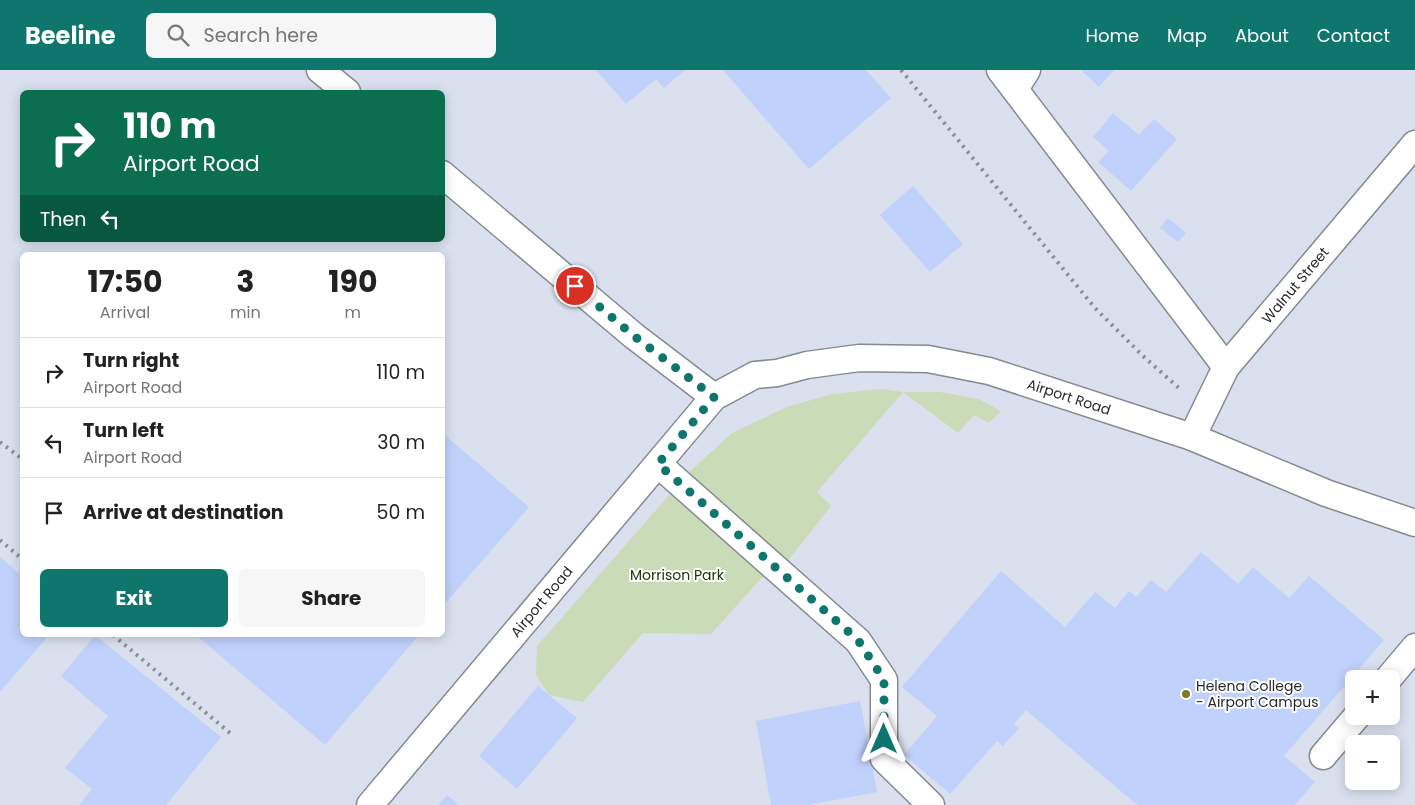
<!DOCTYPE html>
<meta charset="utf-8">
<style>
body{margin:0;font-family:Poppins,sans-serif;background:#f6f6f6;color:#222;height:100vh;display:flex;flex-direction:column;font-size:19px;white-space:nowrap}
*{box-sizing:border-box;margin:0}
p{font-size:16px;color:#767676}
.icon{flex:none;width:28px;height:28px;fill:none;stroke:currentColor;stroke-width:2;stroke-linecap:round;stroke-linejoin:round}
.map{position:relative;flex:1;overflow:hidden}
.side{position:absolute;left:20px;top:182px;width:425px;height:385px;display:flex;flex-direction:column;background:#fff;border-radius:8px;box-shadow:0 2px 12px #0003}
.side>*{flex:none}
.banner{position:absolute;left:20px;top:20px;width:425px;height:152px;border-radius:8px;box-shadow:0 2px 12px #0003;background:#0b6e4f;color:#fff;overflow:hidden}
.fabs{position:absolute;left:1345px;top:600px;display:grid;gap:10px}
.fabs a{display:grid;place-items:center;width:55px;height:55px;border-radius:8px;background:#fff;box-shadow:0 2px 12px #0003;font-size:25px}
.pin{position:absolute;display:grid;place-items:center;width:42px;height:42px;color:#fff;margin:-21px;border:2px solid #fff;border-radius:50%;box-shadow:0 1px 5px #0007}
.me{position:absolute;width:55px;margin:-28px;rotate:0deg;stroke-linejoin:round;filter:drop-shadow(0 0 4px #0008)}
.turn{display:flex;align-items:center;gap:18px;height:105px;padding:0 20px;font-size:22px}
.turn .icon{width:65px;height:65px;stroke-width:2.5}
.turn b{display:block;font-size:35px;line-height:42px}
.then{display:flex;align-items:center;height:48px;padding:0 20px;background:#0003;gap:10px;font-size:19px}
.eta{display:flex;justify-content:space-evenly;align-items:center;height:85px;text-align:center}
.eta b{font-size:30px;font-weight:700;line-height:35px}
.button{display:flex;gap:10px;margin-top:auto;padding:10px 20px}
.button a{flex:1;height:58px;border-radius:8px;background:#0f766e;color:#fff;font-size:20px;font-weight:700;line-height:58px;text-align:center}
.button a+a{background:#f6f6f6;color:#222}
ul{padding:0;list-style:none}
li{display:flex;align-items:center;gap:15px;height:70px;padding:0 20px;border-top:1px solid #e0e0e0}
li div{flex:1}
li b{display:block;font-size:19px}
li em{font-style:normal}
header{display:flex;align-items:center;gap:30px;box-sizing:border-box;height:70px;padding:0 25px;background:#0f766e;color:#fff}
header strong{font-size:24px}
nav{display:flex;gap:28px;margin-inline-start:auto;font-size:18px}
.search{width:350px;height:45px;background:#f6f6f6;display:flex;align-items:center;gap:12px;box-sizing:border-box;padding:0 18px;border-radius:8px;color:#767676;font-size:19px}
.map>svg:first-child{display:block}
</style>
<header>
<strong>Beeline</strong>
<div class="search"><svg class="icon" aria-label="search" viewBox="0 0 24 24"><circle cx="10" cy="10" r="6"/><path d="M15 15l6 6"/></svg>Search here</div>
<nav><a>Home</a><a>Map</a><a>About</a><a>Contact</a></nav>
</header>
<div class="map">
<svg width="1415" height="735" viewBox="0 0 1415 735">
<rect width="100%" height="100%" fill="#e9ecf3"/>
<!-- built -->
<path fill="#dae0ee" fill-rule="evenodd" d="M0 0H1415V735H0ZM22 22H442V170H22ZM22 185H442V565H22ZM1354 609H1391V646H1354ZM1354 674H1391V711H1354Z"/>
<!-- green -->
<path fill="#cadcb7" d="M881 319 903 322H940L978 329 1001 341 989 353 974 345 958 363 903 322 817 422 831 436 787 492 687 404 732 363 787 337 832 324Z
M671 423 766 503 711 564 643 563 583 632 549 625 536 605 537 576Z"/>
<!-- building -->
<path fill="#c0d1fb" d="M596 0H685L664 18 656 9 626 34Z
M723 0H866L891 28 809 99Z
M1081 0H1114L1099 17Z
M1113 43 1139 65 1154 49 1177 69 1131 121 1098 92 1109 81 1093 67Z
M913 116 963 174 930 202 880 145Z
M1168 148 1186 163 1178 172 1160 158Z
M442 363 529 437 442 537Z
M1201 482 1238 514 1253 497 1289 528 1309 506 1384 570 1284 686 1315 712 1295 735H1137L1026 640 1014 654 1019 658 1003 676 997 671 950 724 904 685 937 646 902 617 1001 501 1065 557 1095 522 1115 538 1129 521 1136 527 1151 510 1166 522Z
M0 487 22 506V565H49L0 622Z
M95 565 221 667 166 735H79L92 719 65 698 108 646 61 606Z
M196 565H419L325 675Z
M538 616 577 648 517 719 479 686Z
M860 631 877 722 809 735H771L756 651Z
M447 725 459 735H438Z"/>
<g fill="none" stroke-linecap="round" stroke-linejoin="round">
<defs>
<g id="minor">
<path d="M320 0 347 22"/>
<path d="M1000 0 1226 297"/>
<path d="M1015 19 1027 0"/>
<path d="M442 104 634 266 714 327"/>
<path id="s1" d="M1192 367 1226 297 1415 74"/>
<path d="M658 394 858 571 884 610V689L931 735"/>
<path d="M1388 609 1415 577"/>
<path d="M1323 686 1357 646"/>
<path id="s2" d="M370 735 714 327 755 305 777 303 807 295 859 288 928 289 989 301 1192 367 1326 423 1415 453"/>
</g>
</defs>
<!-- minor casing -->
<use href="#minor" stroke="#86898f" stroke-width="29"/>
<!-- minor -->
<use href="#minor" stroke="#fff" stroke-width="26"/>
<!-- rail -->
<path stroke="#8c8f93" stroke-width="4" stroke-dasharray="2.5 5" stroke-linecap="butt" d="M901 0 1095 238 1143 286 1179 318
M0 372 22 389
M0 470 22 489
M113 565 230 663"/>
</g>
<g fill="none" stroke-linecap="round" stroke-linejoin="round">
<!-- route -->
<path stroke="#0f766e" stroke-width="9" stroke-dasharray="0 16.2" d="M575 216 634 266 714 327 658 394 858 570 884 610V669"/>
</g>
<!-- markers -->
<circle fill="#82771b" stroke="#fff" stroke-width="2" cx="1186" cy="624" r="5"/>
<g text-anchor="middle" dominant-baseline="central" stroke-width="4" stroke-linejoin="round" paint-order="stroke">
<!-- street labels -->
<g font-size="14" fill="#282a2c" stroke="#fff">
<text stroke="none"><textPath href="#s1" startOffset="185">Walnut Street</textPath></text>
<text stroke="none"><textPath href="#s2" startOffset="901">Airport Road</textPath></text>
<text stroke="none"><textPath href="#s2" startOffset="266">Airport Road</textPath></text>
</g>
<!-- park labels -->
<g font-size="14" fill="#203304" stroke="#fff">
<text x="677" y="505">Morrison Park</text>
</g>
<!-- poi labels -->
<g font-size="14" fill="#282a2c" stroke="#fff" text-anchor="start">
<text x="1196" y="616">Helena College<tspan x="1196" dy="16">- Airport Campus</tspan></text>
</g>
</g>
</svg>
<div class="fabs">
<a>+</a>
<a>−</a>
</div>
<div class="pin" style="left:575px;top:216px;background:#d93025"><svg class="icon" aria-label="arrive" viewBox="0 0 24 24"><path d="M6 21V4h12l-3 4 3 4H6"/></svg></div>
<svg class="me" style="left:884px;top:669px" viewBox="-20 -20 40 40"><path d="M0-17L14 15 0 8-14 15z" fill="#0f766e" stroke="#fff" stroke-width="4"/></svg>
<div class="banner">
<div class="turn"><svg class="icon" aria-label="right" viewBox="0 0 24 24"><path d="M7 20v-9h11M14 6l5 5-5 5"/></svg><div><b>110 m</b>Airport Road</div></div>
<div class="then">Then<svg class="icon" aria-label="left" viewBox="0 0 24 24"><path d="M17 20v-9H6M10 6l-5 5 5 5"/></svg></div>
</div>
<section class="side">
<div class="eta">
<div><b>17:50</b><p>Arrival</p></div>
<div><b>3</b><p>min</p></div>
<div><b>190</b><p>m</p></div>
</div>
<ul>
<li><svg class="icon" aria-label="right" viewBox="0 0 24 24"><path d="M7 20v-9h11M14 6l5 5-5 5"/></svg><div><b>Turn right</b><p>Airport Road</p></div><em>110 m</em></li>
<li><svg class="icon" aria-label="left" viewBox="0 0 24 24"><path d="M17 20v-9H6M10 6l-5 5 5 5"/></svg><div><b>Turn left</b><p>Airport Road</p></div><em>30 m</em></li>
<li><svg class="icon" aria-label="arrive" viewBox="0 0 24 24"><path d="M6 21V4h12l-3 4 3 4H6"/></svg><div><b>Arrive at destination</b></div><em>50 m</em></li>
</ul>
<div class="button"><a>Exit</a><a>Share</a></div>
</section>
</div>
